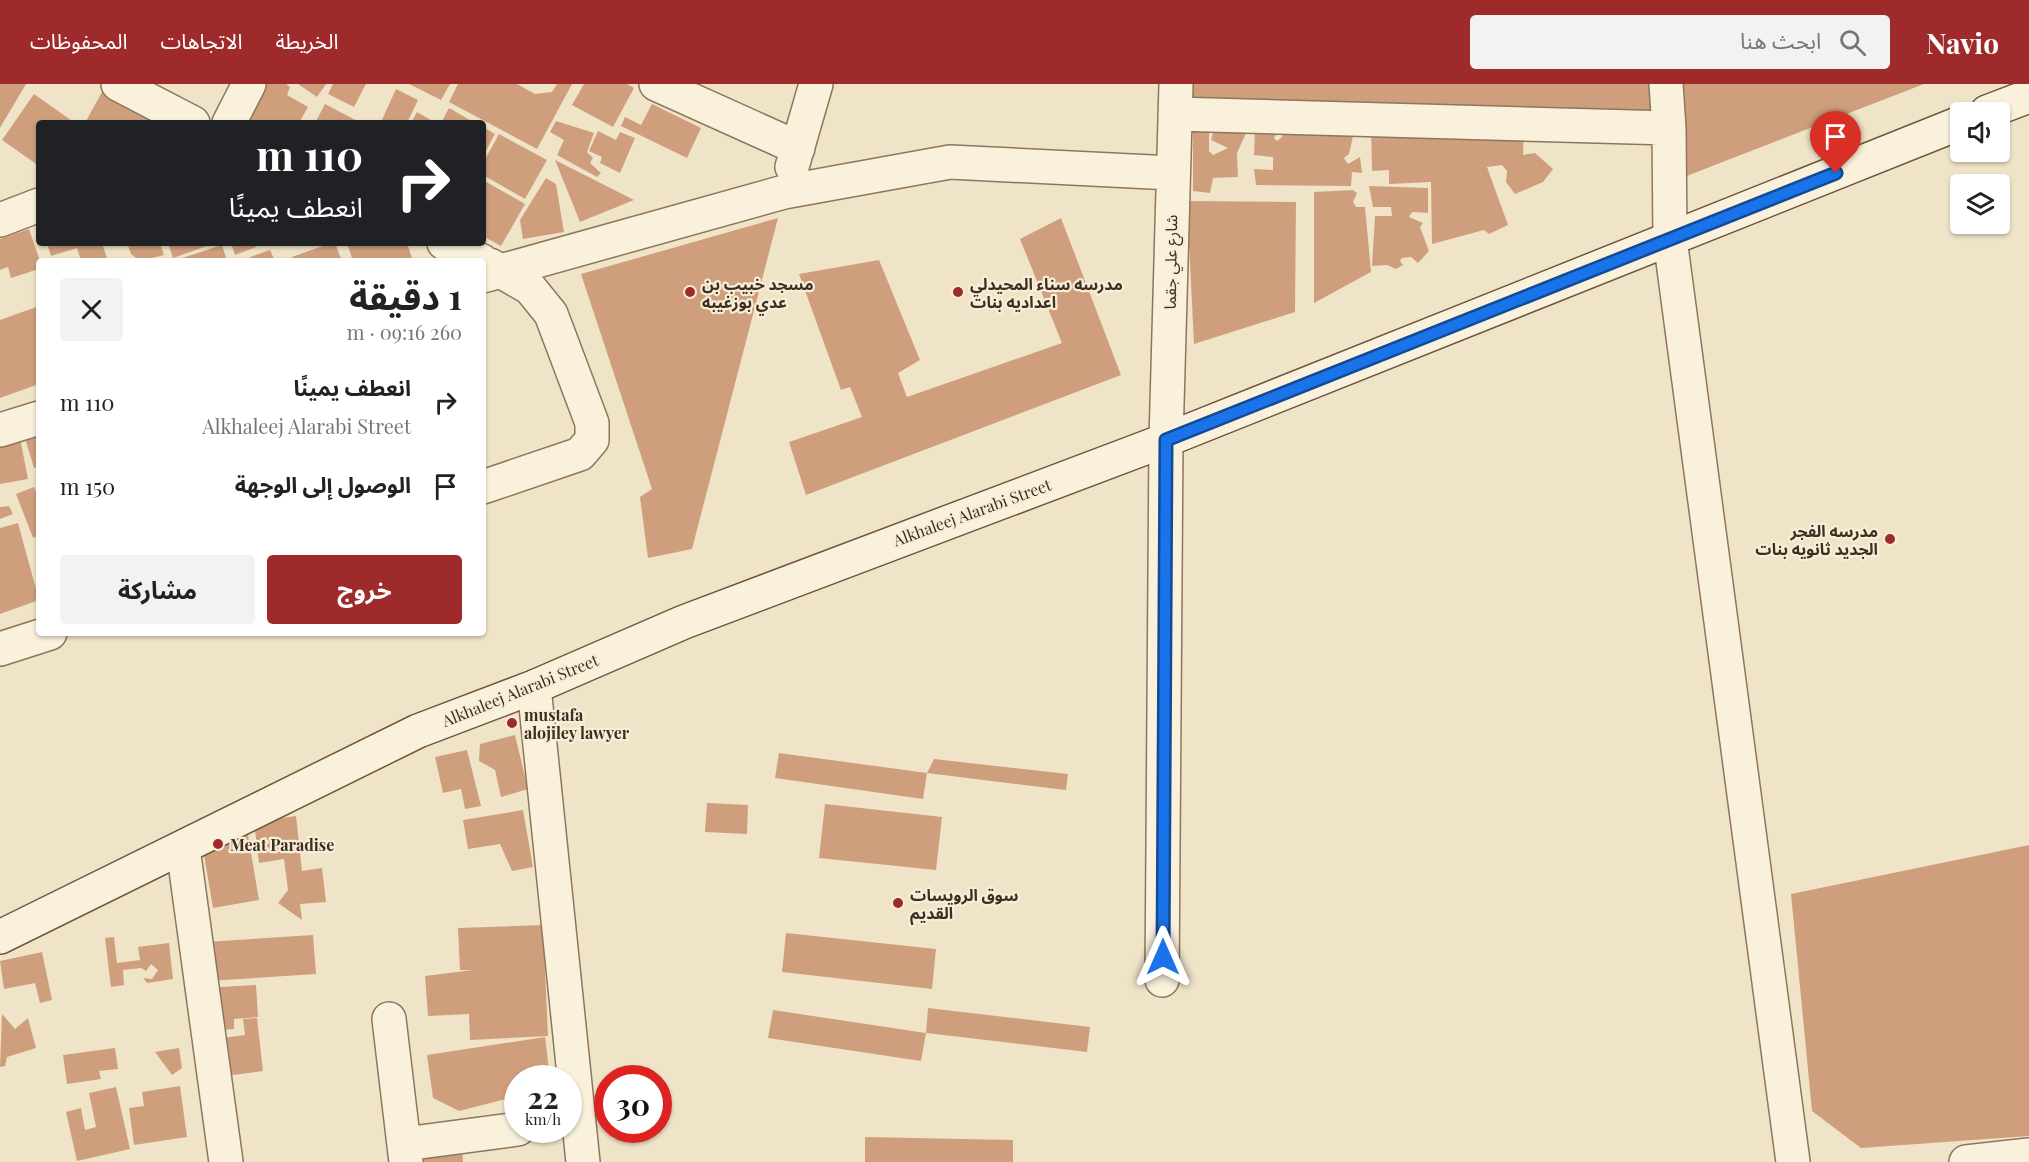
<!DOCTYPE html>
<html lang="ar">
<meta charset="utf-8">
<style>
body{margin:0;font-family:"Playfair Display","Noto Sans Arabic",serif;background:#f2f2f2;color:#222;direction:rtl;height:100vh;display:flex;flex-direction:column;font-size:22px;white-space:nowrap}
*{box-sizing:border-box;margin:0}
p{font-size:20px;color:#767676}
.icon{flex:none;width:33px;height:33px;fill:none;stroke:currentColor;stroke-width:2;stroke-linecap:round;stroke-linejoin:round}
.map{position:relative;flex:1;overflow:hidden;direction:ltr}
.sheet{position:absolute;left:36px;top:174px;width:450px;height:378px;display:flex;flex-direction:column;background:#fff;border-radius:6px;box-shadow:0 2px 4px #0004;direction:rtl}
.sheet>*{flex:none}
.hud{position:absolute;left:36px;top:36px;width:450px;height:126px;border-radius:6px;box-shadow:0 2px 4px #0004;direction:rtl;background:#202124;color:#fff;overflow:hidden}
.tools{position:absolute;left:1950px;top:18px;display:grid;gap:12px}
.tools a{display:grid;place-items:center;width:60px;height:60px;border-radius:6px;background:#fff;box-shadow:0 2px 4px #0004;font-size:30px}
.speed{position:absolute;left:504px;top:981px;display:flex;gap:12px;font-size:30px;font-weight:700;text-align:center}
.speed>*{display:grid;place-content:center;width:78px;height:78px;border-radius:50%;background:#fff;box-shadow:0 2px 4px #0004;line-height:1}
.speed small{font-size:15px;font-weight:400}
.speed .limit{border:9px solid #d22;background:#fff;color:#111}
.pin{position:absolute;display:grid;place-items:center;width:51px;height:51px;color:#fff;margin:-62px -26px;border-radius:50% 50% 50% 0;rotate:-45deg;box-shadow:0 0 6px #0007}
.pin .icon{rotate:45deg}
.me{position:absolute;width:66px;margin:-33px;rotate:0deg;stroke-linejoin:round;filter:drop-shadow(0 0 4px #0008)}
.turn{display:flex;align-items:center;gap:21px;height:126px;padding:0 24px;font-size:27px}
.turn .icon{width:78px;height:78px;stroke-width:2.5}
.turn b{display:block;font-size:42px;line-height:51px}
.round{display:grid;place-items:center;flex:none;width:63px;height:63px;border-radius:6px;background:#f2f2f2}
.head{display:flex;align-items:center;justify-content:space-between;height:102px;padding:0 24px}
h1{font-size:36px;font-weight:700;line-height:45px}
.primary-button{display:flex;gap:12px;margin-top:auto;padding:12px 24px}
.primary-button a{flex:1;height:69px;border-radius:6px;background:#9e2a2b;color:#fff;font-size:24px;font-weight:700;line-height:69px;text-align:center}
.primary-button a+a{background:#f2f2f2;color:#222}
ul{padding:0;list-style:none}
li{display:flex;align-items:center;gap:18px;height:84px;padding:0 24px}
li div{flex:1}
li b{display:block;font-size:22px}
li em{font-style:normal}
header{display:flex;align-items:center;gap:36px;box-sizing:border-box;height:84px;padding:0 30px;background:#9e2a2b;color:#fff}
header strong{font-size:28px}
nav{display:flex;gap:33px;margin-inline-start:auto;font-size:21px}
.search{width:420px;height:54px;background:#f2f2f2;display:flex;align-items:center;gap:15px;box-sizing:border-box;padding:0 21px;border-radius:6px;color:#767676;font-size:22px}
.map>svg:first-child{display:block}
</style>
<header>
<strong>Navio</strong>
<div class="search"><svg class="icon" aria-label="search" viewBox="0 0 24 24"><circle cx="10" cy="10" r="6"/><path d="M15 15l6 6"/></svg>ابحث هنا</div>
<nav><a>الخريطة</a><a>الاتجاهات</a><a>المحفوظات</a></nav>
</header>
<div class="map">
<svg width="2029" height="1078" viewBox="0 0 2029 1078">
<rect width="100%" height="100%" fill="#f0e4c8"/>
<!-- building -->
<path fill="#cf9f7d" d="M0 0H26L0 44Z
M266 0H286L290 3 287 11 308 23 299 39H250L245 36Z
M298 0H326L317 13Z
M333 0H366L354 23 328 10Z
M409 0H450L441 16Z
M458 0H517L535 10 552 8 557 0H572L537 65 449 18Z
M584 0H627L634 4 613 43 572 21Z
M1183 0H1658L1660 35 1183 21Z
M1680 0H1924L1684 93Z
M396 5 418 16 407 39H383L381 38Z
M102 8 153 36 151 39H85Z
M34 10 75 39H39V82L2 56Z
M325 20 361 39H315Z
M652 20 701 44 687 74 621 42 625 33 641 41Z
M449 24 475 39H441Z
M417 28 436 39H411Z
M556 37 594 49 587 68 593 74 590 79 601 89 597 93 557 71 564 56 550 48Z
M1280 38 1354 48 1349 70 1344 74 1348 80 1360 73 1362 89 1352 88 1351 102 1256 101 1254 85 1273 86V73L1254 71 1255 45 1277 49 1274 54 1277 57 1282 53Z
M1371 40 1524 45 1523 71 1535 69 1553 85 1543 98 1515 110 1506 98 1507 87 1502 81 1487 83 1508 141 1489 150 1484 146 1432 160 1431 98 1389 100V86L1372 87Z
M1215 41 1240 45 1246 49 1237 69 1238 93 1213 94 1210 109 1193 107V48L1204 46 1209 49V67L1213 71 1228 64 1211 56Z
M483 43 495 50 483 72Z
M598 47 616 56 620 48 635 54 620 89 600 79 602 73 589 67Z
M499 50 547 76 525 115 483 91V79Z
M555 76 634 116 580 138Z
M546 94 556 100 564 148 523 155 520 136Z
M483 96 525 120 501 162 483 152Z
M1369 102 1428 104V129L1412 128 1409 133 1423 139 1420 143 1429 167 1418 179 1411 173 1402 174 1400 177 1403 181 1396 185 1387 181 1372 182 1375 132H1392L1391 123H1373Z
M1353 106 1357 109 1353 118 1356 123H1365L1371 188 1314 219V108Z
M1187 117 1296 118 1295 228 1194 260Z
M778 134 692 465 648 474 640 413 652 405 581 190Z
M1061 134 1121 291 806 411 789 358 862 333 850 303 841 306 799 190 879 176 920 276 898 289 907 313 1062 259 1020 155Z
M29 145 40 177 39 185 11 194 8 183 0 186V155Z
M47 159H102L108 177H81L77 164 51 172Z
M127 159H160L164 171 140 177 131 170Z
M168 159H215L173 174Z
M231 159H254L256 163 235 171Z
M331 159H335L342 177H294L292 173Z
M347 159H403L408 162 413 177H353Z
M222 161 227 177H173Z
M270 166 275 177H252L250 173Z
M39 222V300L0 314V236Z
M23 348 39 350V383L34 384Z
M20 354 28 395 0 400V358Z
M34 403 39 416V451L33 454 16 410Z
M9 422 13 430 0 435V423Z
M18 439 39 516 0 530V444Z
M515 651 528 705 501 713 495 686 479 677 480 660Z
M467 666 481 722 465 725 461 705 443 709 435 673Z
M779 669 927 689 934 675 1068 690 1066 706 927 689 923 715 775 694Z
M707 719 748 721 747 750 705 748Z
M825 720 942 733 936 786 819 774Z
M523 726 533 783 512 787 500 760 468 765 463 736Z
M296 732 302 787 322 784 326 818 300 820 302 836 278 819 288 806 284 775 259 779 254 738Z
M248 751 259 816 213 824 202 759Z
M2029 761V1052L1861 1064 1812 1027 1791 810Z
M543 841 548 952 470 956 469 930 428 932 425 892 473 886H460L458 844Z
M786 849 936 865 932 905 782 888Z
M313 851 316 890 208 897 205 858Z
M114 853 117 879 140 876 138 863 169 859 173 895 147 899 143 894 152 895 158 886 151 880 146 887 141 884 123 886 124 901 111 903 105 854Z
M42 868 52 916 40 919 35 899 4 905 0 877Z
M256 901 258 933 234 935V945L222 946 220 903Z
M928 924 1090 943 1087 968 926 949Z
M773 926 926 949 921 977 768 954Z
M2 930 15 945 28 934 36 964 7 973 5 982 0 983Z
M257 934 263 987 226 992 222 954 245 951 243 935Z
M545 953 549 986 543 994H518V1012L459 1027 433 1014 427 971Z
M115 964 118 985 99 987 101 995 67 1000 63 971Z
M179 964 182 984 172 991 155 968Z
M180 1002 187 1053 134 1061 129 1024 144 1022 142 1008Z
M116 1003 130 1065 77 1077 66 1028 81 1024 85 1046 96 1043 89 1009Z
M865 1053 1013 1056V1078H865Z
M462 1064 463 1078H414L428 1066Z"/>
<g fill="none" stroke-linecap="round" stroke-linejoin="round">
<defs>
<path id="street" d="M118 0 193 39
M656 0 798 64
M1666 0 1669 44 1670 155 1793 1078
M1175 30 1669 44
M229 39 249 0
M792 83 816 0
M0 136 39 121
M444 159 482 177
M483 192 784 108 950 78 1172 89
M0 346 39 334
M483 403 580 370 592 356V339L551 230 530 204 490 181
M0 565 50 549
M534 603 583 1078
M183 764 226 1078
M1162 896 1166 356 1176 0
M389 935 406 1078
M405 1060 518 1045
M1966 1078 2029 1071"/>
<path id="secondary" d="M1987 28 2029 12
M0 853 418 647 534 603 684 538 1166 356 1960 39"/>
</defs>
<!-- street casing -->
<use href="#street" stroke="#8d765c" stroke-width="36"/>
<!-- secondary casing -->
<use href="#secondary" stroke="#6f573f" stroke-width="36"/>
<!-- street -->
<use href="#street" stroke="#faf1dc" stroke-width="33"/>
<!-- secondary -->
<use href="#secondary" stroke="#faf1dc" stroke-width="33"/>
</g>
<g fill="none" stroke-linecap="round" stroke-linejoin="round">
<defs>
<path id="route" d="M1163 873 1166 356 1836 89"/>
</defs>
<!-- route casing -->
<use href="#route" stroke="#114b97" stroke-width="15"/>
<!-- route -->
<use href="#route" stroke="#1a73e8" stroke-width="10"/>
</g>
<!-- markers -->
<g fill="#9e2a2b" stroke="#f7eed8" stroke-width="2">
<circle cx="690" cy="208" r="6"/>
<circle cx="958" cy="208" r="6"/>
<circle cx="1890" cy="455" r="6"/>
<circle cx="512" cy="639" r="6"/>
<circle cx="218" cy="760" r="6"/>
<circle cx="898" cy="819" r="6"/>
</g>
<g text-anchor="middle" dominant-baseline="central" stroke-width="4.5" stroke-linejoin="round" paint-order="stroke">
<!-- street labels -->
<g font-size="16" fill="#3d2e20" stroke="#f7eed8">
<text transform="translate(1170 178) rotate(-89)">شارع علي جقما</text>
<text transform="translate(972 428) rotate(-20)">Alkhaleej Alarabi Street</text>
<text transform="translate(520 606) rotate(-22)">Alkhaleej Alarabi Street</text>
</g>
<!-- poi labels -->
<g font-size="16" font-weight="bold" fill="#3d2e20" stroke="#f7eed8" text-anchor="start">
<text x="702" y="199">مسجد خبيب بن<tspan x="702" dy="18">عدي بوزغيبه</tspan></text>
<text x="970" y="199">مدرسه سناء المحيدلي<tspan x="970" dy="18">اعداديه بنات</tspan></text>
<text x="1878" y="446" text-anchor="end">مدرسه الفجر<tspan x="1878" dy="18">الجديد ثانويه بنات</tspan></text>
<text x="524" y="630">mustafa<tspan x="524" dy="18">alojiley lawyer</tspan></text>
<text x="230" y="760">Meat Paradise</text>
<text x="910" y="810">سوق الرويسات<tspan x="910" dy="18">القديم</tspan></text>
</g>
</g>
</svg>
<div class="tools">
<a><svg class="icon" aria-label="sound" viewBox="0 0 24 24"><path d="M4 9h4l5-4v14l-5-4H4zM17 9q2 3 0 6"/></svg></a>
<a><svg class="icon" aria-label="layers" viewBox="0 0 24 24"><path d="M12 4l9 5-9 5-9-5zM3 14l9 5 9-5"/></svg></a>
</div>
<div class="speed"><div>22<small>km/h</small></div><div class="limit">30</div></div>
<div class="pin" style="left:1836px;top:89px;background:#d93025"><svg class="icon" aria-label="arrive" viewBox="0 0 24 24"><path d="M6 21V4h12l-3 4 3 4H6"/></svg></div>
<svg class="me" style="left:1163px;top:873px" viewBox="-20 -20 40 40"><path d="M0-17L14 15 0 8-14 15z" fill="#1a73e8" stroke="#fff" stroke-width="4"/></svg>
<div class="hud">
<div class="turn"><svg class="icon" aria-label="right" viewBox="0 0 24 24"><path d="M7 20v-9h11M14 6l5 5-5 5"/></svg><div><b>110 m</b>انعطف يمينًا</div></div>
</div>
<section class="sheet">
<div class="head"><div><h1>1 دقيقة</h1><p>260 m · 09:16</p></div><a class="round"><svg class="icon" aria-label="close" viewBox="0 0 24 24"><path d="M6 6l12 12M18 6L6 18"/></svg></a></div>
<ul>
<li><svg class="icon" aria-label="right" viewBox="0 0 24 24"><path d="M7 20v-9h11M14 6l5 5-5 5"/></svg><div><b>انعطف يمينًا</b><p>Alkhaleej Alarabi Street</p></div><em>110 m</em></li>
<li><svg class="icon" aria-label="arrive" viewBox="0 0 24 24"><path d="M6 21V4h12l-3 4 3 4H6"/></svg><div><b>الوصول إلى الوجهة</b></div><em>150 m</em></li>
</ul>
<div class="primary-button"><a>خروج</a><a>مشاركة</a></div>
</section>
</div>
